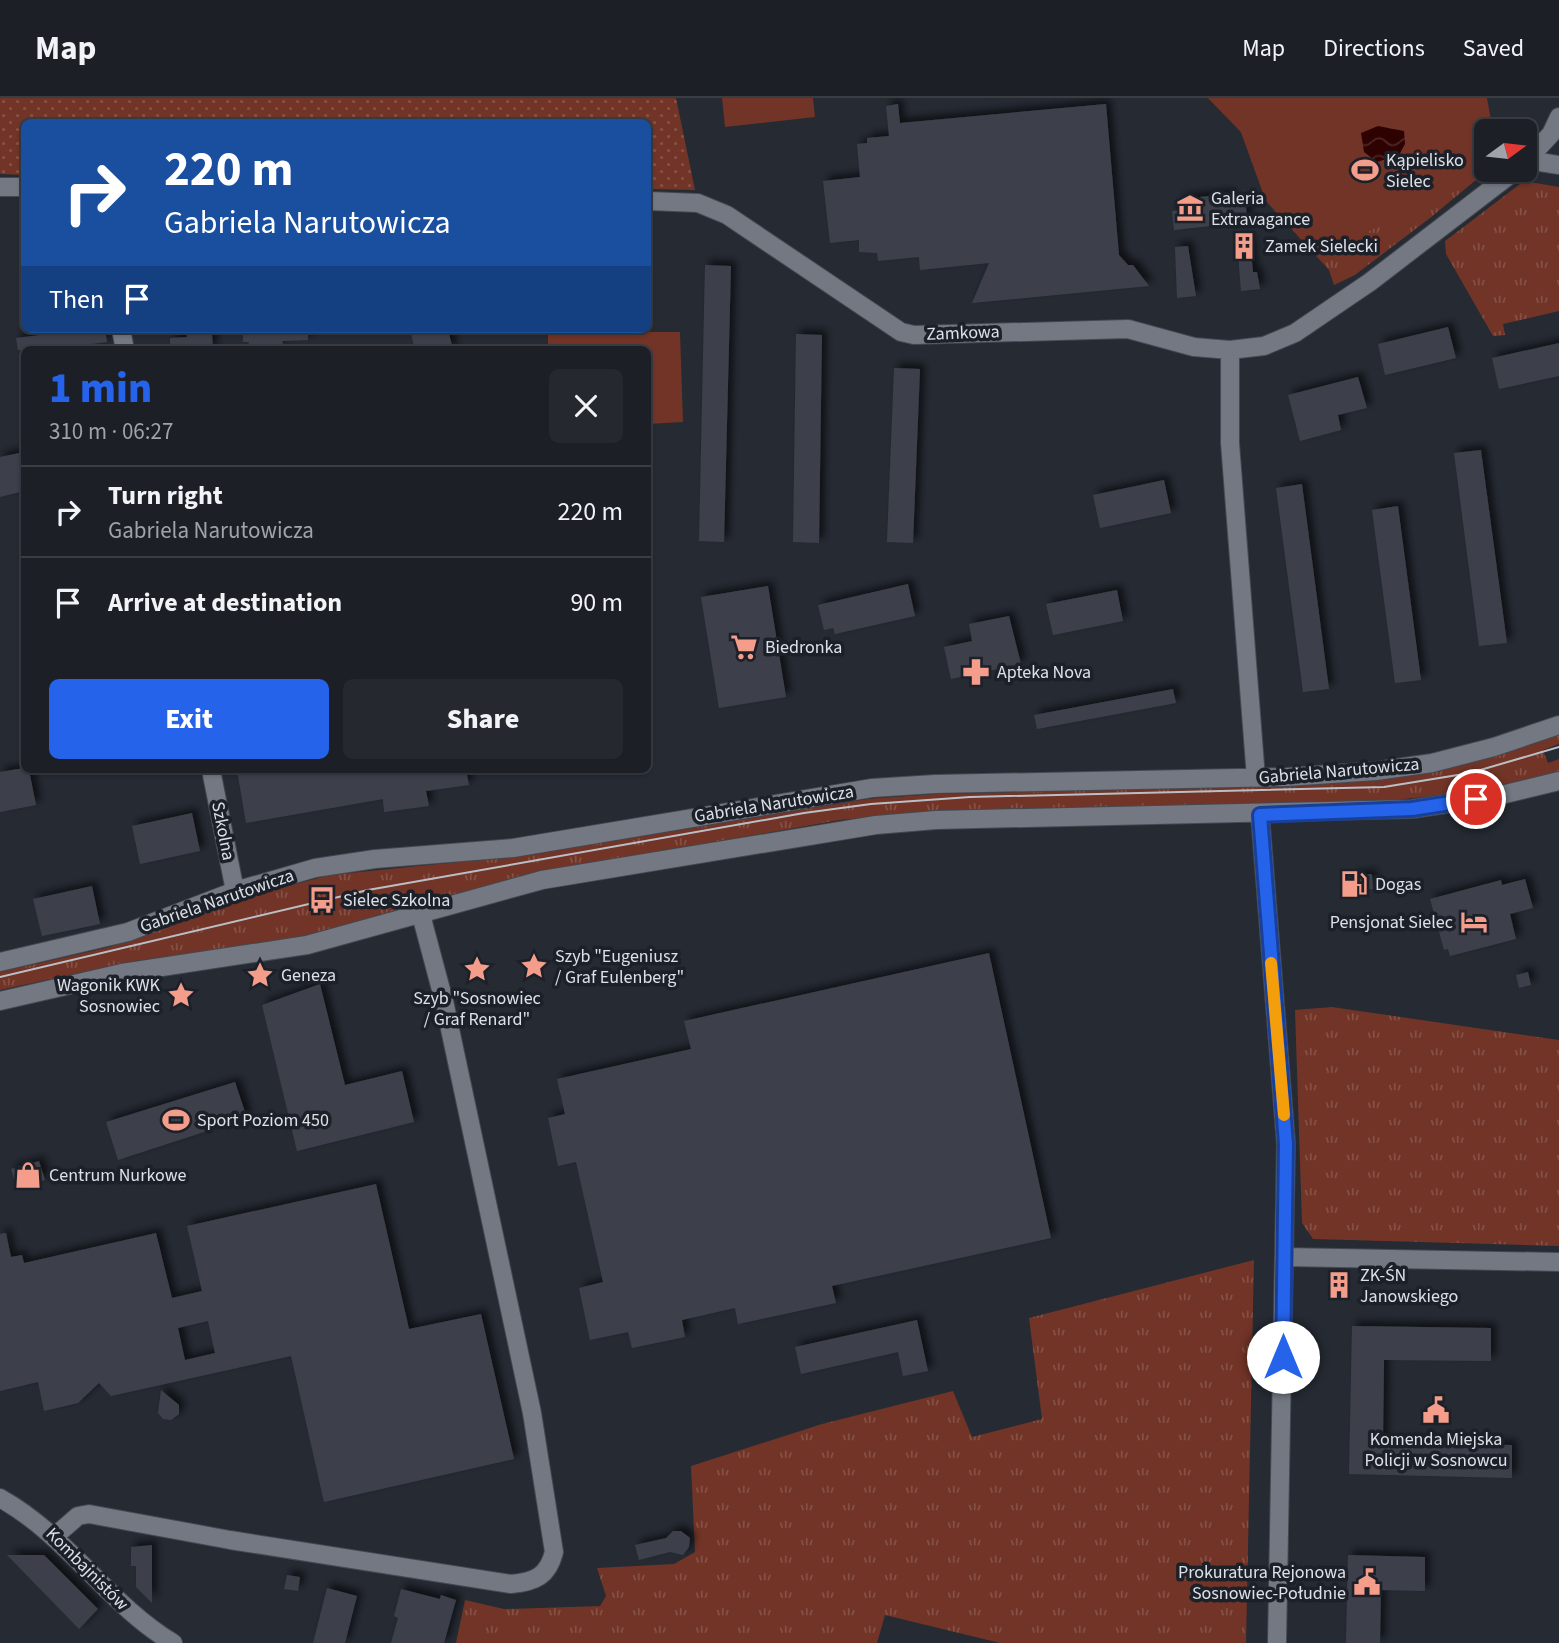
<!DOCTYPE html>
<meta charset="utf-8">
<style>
body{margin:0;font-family:"Source Sans 3",sans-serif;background:#25282e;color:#f1f3f6;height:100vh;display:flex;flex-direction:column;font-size:26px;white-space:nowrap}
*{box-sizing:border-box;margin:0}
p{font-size:23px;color:#a0a3a7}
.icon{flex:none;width:38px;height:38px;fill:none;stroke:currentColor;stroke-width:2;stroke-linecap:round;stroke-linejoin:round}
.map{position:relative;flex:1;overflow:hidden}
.details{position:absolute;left:21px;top:248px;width:630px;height:427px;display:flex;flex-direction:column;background:#1c2026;border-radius:10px;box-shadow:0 2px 5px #0004,0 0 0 2px #3a3e43}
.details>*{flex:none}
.hud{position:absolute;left:21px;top:21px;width:630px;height:214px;border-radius:10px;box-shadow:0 2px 5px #0004,0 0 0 2px #3a3e43;background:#1a4fa0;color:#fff;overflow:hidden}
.needle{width:46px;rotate:75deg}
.buttons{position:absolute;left:1474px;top:21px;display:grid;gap:14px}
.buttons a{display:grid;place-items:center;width:63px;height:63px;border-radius:10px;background:#1c2026;box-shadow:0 2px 5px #0004,0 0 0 2px #3a3e43;font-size:35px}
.pin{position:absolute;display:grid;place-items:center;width:60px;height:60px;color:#fff;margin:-30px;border:4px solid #fff;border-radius:50%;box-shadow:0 2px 7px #0007}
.me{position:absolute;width:77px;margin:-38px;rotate:0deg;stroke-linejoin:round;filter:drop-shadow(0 0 5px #0008)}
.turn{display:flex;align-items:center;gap:24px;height:147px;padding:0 28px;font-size:32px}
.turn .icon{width:91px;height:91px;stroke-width:2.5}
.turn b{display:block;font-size:49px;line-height:60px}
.then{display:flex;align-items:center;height:66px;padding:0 28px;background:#0003;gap:14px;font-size:26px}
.round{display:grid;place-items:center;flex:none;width:74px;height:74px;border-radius:10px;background:#25282e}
.overview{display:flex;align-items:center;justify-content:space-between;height:119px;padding:0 28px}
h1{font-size:42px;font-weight:800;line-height:52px;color:#2563eb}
.primary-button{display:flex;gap:14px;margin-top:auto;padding:14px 28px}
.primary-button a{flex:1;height:80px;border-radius:10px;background:#2563eb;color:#fff;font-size:28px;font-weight:800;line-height:80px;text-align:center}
.primary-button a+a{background:#25282e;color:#f1f3f6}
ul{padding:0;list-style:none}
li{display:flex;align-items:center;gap:21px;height:91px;padding:0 28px;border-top:2px solid #3a3e43}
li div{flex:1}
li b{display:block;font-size:26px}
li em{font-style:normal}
header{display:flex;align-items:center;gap:42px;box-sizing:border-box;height:98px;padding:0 35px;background:#1c2026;border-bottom:2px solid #3a3e43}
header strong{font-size:33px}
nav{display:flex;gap:38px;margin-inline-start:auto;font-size:24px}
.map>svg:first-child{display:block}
</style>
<header>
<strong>Map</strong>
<nav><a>Map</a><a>Directions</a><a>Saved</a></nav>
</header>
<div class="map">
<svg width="1559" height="1545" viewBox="0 0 1559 1545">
<defs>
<pattern id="grass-tufts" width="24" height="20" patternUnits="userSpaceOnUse" patternTransform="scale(1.75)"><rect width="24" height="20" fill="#713427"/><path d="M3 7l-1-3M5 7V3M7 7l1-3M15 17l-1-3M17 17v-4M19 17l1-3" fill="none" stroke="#855146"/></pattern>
<pattern id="park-dots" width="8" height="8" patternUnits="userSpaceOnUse" patternTransform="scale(1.75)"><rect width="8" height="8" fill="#713427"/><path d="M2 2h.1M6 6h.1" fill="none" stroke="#855146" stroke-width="1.8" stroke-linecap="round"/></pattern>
<pattern id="water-waves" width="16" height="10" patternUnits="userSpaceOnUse" patternTransform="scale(1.75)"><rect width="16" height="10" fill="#2e0200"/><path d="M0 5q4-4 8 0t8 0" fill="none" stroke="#4c2725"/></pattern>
<filter id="shadow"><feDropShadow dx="5" dy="-5" stdDeviation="3.5" flood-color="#0009"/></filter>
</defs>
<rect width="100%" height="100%" fill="#252a33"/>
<!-- grass -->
<path fill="url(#grass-tufts)" d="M1208 0 1486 59 1488 72 1430 120 1355 177 1334 187 1329 172 1266 103 1241 34Z
M1524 83 1559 89V213L1503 226 1505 237 1493 238 1446 156 1445 143Z
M1559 636V646L1543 652 1548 665 1559 661V674C1500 689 1440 699 1380 703L948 713 840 722 516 779 339 832 286 843 134 863 0 892V874L110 849 230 803 330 777 526 757 867 701 935 696 1256 688 1383 681 1465 666Z
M1332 909 1559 942V1148L1313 1141 1302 1125 1295 912Z
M1254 1162 1246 1545H1000L885 1517 877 1545H456L465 1502 504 1511 600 1508 606 1498 597 1470 674 1466 695 1454 691 1368 822 1326 953 1293 972 1339 1042 1321 1029 1220Z"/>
<!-- park -->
<path fill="url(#park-dots)" d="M0 0H676L695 92 648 91V24H24V77L0 76Z"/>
<!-- pitch -->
<path fill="#713427" d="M722 0H813L815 19 725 29Z
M1208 0H1487L1493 33H1486V65L1422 109 1316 157 1266 103 1241 34Z
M548 234H680L683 324 648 326V252H548Z"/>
<!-- water -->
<path fill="url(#water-waves)" d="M1378 28 1404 33 1405 46 1399 57 1377 64 1364 54 1361 35Z"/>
<!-- building -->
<path fill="#3c414b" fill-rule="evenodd" filter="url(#shadow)" d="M898 6 900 25 1106 6 1119 157 1128 167H1133L1149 188 972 205 989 165 920 172 919 159 878 163 877 155 859 154V142L830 145 823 83 860 79 857 46 867 45V40L889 38 886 8Z
M1230 96 1231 107 1246 106 1247 124 1174 132 1172 113 1180 112 1179 101Z
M1237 142H1250L1253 174H1257L1260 191 1241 193Z
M1188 148 1196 198 1177 200 1175 149Z
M705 167 731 168 724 444 699 443Z
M1448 229 1456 260 1385 277 1378 246Z
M88 231H105L107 244 47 252H18L16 240Z
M186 231H207L208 235H212L213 252H170V240L187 239Z
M243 231H308V242L282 243 283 247 248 248 249 244H243Z
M410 231H448L453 252H415Z
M796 236 822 237 819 445 793 444Z
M1559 245V278L1499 291 1492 260Z
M894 270 920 271 913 445 887 444Z
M1358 279 1367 310 1338 317 1341 332 1300 343 1288 297Z
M1481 352 1507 545 1479 548 1454 355Z
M24 354V393L0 399V359Z
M1164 382 1171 415 1100 430 1093 397Z
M1302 386 1329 591 1303 594 1276 390Z
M1398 408 1421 582 1395 585 1372 412Z
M908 486 915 518 835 536 833 530 824 532 818 507Z
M768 488 786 599 719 610 701 499Z
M1117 492 1123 523 1053 537 1046 506Z
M1009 518 1021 566 951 581 944 549 972 543 969 526Z
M1173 591 1176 605 1037 631 1034 617Z
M24 670 29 672 36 707 0 714V674Z
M237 672H466L469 687 426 693 429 708 384 714 383 701 246 725Z
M192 715 200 753 140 766 132 728Z
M1372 776 1373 791 1353 793 1352 778Z
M1525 781 1533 810 1510 816 1516 841 1450 858 1448 851 1444 852 1430 801 1501 782 1502 787Z
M92 788 100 826 42 838 33 801Z
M989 855 1051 1140 832 1188 836 1205 738 1226 735 1210 682 1222 685 1239 632 1250 628 1234 590 1242 579 1190 603 1184 576 1064 558 1068 548 1020 565 1016 557 981 691 951 684 923Z
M1528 874 1531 887 1519 890 1516 877Z
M320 886 345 987 402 973 414 1024 297 1053 262 907Z
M235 984 247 1020 118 1062 106 1024Z
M39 1063 45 1082 17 1091 11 1071Z
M376 1086 409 1231 481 1216 514 1361 324 1404 291 1258 111 1298 99 1285 78 1305 44 1313 38 1284 0 1293V1136L6 1135 11 1159 22 1157 24 1165 156 1135 172 1200 202 1193 187 1128ZM208 1223 215 1255 185 1262 178 1230Z
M917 1222 928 1273 903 1278 898 1254 801 1276 795 1249Z
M1352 1228 1491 1230V1263L1384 1262 1383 1344 1512 1347V1380L1349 1376Z
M161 1292 179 1307V1316L171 1322 163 1321 158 1315Z
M673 1433H681L690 1440 689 1449 683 1457 670 1454 639 1462 635 1447 666 1440Z
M152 1447V1505L136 1489V1468H131V1449Z
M7 1457H44L98 1511 79 1531Z
M1348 1457 1425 1459V1493L1381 1492 1380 1545H1346Z
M287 1477 300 1479 298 1493 284 1491Z
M327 1490 357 1498 345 1545H313Z
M401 1491 440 1501 441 1497 456 1502 444 1545H391L398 1520 394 1518Z"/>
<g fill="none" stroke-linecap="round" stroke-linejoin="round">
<defs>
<path id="minor" d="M1524 65 1551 36 1559 19
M1524 67 1540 64 1559 67
M0 89H24
M648 103 698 105 727 117 901 234 914 237 1128 231 1194 249 1230 252 1264 248 1295 235 1370 184 1516 72
M121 231 125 252
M1230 252V345L1256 680
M211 672 235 793
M1260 717 1286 1046 1277 1545
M0 864 128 834 235 793 315 770 375 761 513 750 872 690 935 686 1287 679 1376 673 1432 665 1494 649 1559 627
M0 903 122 875 307 847 542 782 876 727 936 722 1412 711 1497 698 1559 683
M1284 1159 1559 1164
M0 1400C68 1438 107 1505 173 1545
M55 1438 78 1418 89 1416 230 1442 511 1486C535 1484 548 1478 554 1454L532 1315 444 903 420 813"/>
</defs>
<!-- minor casing -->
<use href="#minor" stroke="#444850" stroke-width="20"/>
<!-- minor -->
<use href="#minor" stroke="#737883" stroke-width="18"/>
<!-- tram -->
<path stroke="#bbbfc5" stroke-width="2" d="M0 879 368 792 804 715 871 706 970 699 1384 689 1470 675 1559 649"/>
</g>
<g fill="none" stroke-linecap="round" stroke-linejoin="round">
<defs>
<path id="route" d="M1283 1259 1286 1046 1260 717 1412 711 1476 701"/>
</defs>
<!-- route casing -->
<use href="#route" stroke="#184099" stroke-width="18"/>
<!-- route -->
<use href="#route" stroke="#2563eb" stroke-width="12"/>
<!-- slow -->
<path stroke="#f59e0b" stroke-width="12" d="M1271 865 1284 1017"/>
</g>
<!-- icons -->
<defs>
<symbol id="stadium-bare" viewBox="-9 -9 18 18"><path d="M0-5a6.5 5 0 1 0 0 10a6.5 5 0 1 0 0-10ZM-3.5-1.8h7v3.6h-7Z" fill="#f49d8b" stroke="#1c2029" stroke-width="2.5" paint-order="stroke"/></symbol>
<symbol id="museum-bare" viewBox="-9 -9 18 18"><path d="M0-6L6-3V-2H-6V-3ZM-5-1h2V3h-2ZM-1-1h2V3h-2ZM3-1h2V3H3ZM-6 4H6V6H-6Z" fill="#f49d8b" stroke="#1c2029" stroke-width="2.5" paint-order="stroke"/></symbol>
<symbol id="building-bare" viewBox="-9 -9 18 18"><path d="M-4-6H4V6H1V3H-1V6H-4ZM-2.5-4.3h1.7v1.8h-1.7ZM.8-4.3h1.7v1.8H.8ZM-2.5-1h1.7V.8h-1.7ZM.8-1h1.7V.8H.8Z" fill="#f49d8b" stroke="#1c2029" stroke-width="2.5" paint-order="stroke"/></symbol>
<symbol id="supermarket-bare" viewBox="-9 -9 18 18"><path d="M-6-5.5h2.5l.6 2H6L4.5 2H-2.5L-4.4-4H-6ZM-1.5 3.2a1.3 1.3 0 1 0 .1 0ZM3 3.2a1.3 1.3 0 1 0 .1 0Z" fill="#f49d8b" stroke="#1c2029" stroke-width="2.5" paint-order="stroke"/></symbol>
<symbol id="pharmacy-bare" viewBox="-9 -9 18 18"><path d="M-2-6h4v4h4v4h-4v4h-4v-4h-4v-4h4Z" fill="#f49d8b" stroke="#1c2029" stroke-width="2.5" paint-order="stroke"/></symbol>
<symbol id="fuel-bare" viewBox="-9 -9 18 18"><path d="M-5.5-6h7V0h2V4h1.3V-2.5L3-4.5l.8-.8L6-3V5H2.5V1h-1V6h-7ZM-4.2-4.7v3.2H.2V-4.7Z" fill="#f49d8b" stroke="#1c2029" stroke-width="2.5" paint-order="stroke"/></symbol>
<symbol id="bus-bare" viewBox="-9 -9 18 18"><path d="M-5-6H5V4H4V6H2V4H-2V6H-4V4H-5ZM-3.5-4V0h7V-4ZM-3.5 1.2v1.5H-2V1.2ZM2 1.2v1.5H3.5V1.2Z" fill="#f49d8b" stroke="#1c2029" stroke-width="2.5" paint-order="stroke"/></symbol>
<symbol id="hotel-bare" viewBox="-9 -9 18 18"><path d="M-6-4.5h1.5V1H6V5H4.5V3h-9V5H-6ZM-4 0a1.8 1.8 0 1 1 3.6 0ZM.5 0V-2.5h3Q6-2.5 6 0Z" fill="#f49d8b" stroke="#1c2029" stroke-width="2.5" paint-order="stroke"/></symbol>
<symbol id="sight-bare" viewBox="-9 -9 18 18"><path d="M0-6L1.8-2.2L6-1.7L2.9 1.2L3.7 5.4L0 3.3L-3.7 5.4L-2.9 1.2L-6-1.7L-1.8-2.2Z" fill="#f49d8b" stroke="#1c2029" stroke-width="2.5" paint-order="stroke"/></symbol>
<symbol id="shop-bare" viewBox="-9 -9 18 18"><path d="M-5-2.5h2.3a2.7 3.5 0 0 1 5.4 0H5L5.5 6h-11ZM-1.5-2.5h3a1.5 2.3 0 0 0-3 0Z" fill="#f49d8b" stroke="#1c2029" stroke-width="2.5" paint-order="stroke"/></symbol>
<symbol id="civic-bare" viewBox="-9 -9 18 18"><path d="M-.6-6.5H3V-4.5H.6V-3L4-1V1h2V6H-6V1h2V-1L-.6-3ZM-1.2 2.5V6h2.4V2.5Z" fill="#f49d8b" stroke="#1c2029" stroke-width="2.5" paint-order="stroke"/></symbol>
</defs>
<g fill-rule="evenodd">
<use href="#stadium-bare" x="1346" y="53" width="38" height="38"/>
<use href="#museum-bare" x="1171" y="91" width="38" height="38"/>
<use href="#building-bare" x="1225" y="129" width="38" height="38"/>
<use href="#supermarket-bare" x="725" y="530" width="38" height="38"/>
<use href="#pharmacy-bare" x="957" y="555" width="38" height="38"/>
<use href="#fuel-bare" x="1335" y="767" width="38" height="38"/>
<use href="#bus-bare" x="303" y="783" width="38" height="38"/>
<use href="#hotel-bare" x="1455" y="805" width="38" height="38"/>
<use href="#sight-bare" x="515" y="849" width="38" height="38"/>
<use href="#sight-bare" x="458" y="852" width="38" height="38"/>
<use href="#sight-bare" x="241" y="858" width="38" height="38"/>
<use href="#sight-bare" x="162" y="878" width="38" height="38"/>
<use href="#stadium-bare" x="157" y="1003" width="38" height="38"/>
<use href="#shop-bare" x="9" y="1058" width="38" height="38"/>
<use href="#building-bare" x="1320" y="1168" width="38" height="38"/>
<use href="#civic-bare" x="1417" y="1293" width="38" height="38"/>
<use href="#civic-bare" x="1348" y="1465" width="38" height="38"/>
</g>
<g text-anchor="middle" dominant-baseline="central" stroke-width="7" stroke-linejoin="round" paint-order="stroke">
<!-- poi labels -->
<g font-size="18" fill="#dde0e6" stroke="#1c2029" text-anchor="start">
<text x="1386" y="62">Kąpielisko<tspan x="1386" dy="21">Sielec</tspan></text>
<text x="1211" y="100">Galeria<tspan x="1211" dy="21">Extravagance</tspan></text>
<text x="1265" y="148">Zamek Sielecki</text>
<text x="765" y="549">Biedronka</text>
<text x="997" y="574">Apteka Nova</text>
<text x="1375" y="786">Dogas</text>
<text x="343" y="802">Sielec Szkolna</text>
<text x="1453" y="824" text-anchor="end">Pensjonat Sielec</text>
<text x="555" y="858">Szyb "Eugeniusz<tspan x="555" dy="21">/ Graf Eulenberg"</tspan></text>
<text x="281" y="877">Geneza</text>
<text x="160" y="887" text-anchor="end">Wagonik KWK<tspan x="160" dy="21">Sosnowiec</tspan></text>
<text x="477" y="900" text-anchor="middle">Szyb "Sosnowiec<tspan x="477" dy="21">/ Graf Renard"</tspan></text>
<text x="197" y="1022">Sport Poziom 450</text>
<text x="49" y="1077">Centrum Nurkowe</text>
<text x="1360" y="1177">ZK-ŚN<tspan x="1360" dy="21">Janowskiego</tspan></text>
<text x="1436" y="1341" text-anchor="middle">Komenda Miejska<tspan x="1436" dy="21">Policji w Sosnowcu</tspan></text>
<text x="1346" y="1474" text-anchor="end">Prokuratura Rejonowa<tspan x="1346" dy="21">Sosnowiec-Południe</tspan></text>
</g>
<!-- street labels -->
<g font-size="18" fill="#dde0e6" stroke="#1c2029">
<text transform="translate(963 235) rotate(-2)">Zamkowa</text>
<text transform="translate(1339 673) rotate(-5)">Gabriela Narutowicza</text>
<text transform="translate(774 706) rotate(-9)">Gabriela Narutowicza</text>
<text transform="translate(223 733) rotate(79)">Szkolna</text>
<text transform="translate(217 803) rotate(-19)">Gabriela Narutowicza</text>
<text transform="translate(87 1471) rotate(45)">Kombajnistów</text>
</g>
</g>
</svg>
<div class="buttons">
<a><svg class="needle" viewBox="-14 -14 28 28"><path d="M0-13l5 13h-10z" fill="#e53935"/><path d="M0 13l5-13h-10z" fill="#a0a3a7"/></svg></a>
</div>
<div class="pin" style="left:1476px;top:701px;background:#d93025"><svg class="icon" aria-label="arrive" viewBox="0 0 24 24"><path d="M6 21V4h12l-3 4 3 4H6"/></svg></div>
<svg class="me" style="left:1283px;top:1259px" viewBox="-20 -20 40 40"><circle r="19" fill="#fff"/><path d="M0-13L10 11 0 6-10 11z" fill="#2563eb"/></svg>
<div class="hud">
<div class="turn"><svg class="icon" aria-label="right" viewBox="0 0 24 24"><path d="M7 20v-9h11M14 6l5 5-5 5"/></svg><div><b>220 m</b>Gabriela Narutowicza</div></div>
<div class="then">Then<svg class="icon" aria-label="arrive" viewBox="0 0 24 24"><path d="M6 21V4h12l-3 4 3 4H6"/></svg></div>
</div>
<section class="details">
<div class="overview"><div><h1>1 min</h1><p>310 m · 06:27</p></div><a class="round"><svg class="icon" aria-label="close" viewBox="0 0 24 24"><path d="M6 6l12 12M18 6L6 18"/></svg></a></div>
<ul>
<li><svg class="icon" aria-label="right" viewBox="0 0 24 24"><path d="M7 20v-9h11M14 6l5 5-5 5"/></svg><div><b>Turn right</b><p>Gabriela Narutowicza</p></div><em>220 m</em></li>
<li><svg class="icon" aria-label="arrive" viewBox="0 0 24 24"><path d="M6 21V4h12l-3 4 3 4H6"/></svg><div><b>Arrive at destination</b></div><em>90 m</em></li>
</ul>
<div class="primary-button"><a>Exit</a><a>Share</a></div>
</section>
</div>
